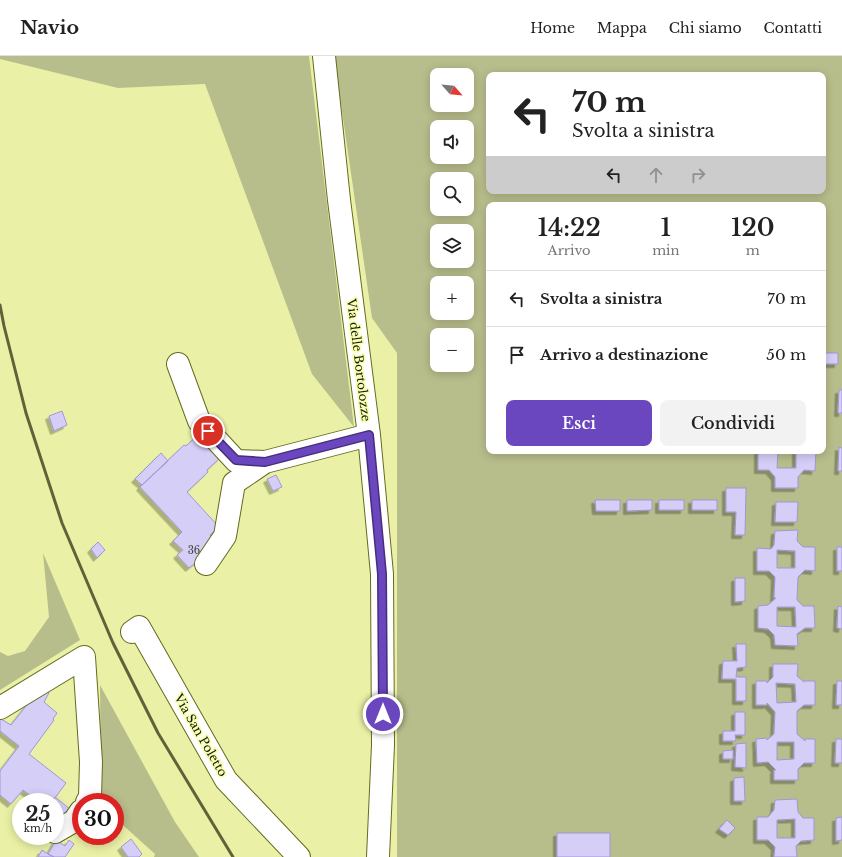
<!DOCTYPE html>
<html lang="it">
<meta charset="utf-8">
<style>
body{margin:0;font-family:"Libre Baskerville",serif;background:#f2f2f2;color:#222;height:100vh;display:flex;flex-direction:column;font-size:15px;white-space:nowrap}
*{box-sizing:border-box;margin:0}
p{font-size:13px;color:#767676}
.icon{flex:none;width:22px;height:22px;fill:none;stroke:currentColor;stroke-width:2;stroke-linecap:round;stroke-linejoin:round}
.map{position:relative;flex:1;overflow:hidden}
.side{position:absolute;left:486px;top:146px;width:340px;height:252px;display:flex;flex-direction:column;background:#fff;border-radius:8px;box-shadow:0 2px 10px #0003}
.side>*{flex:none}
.top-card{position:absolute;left:486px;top:16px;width:340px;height:122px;border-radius:8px;box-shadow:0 2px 10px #0003;background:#fff;color:#222;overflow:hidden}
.needle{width:26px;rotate:117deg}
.tools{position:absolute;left:430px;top:12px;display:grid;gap:8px}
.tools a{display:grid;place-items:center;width:44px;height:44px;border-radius:8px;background:#fff;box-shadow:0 2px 10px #0003;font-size:20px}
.speed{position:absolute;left:12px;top:737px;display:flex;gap:8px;font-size:20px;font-weight:700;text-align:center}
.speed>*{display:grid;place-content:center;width:52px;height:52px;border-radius:50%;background:#fff;box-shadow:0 2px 10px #0003;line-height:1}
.speed small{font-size:10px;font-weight:400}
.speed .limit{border:6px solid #d22;background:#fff;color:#111}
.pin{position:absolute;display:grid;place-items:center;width:34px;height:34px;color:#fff;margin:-17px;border:2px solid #fff;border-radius:50%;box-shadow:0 1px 4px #0007}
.me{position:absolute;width:44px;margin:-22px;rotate:0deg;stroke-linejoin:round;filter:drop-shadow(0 0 3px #0008)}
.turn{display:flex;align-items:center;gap:14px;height:84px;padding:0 20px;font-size:18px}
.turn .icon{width:52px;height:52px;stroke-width:2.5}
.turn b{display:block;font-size:28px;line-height:34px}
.lanes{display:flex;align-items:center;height:38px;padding:0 20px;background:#0003;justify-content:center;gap:20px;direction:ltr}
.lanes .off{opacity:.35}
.eta{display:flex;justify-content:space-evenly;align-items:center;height:68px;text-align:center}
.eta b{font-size:24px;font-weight:600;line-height:28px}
.action{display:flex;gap:8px;margin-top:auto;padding:8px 20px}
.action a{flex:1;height:46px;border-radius:8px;background:#6b47bf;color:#fff;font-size:16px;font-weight:600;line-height:46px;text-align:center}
.action a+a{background:#f2f2f2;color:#222}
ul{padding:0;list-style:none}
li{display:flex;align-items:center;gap:12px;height:56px;padding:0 20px;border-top:1px solid #e0e0e0}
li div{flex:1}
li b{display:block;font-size:15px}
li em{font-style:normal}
header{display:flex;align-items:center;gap:24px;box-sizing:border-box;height:56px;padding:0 20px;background:#fff;border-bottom:1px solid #e0e0e0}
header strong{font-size:19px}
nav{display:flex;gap:22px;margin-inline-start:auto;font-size:14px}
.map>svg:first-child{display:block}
</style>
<header>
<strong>Navio</strong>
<nav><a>Home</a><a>Mappa</a><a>Chi siamo</a><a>Contatti</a></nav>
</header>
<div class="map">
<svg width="842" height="801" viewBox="0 0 842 801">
<defs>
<filter id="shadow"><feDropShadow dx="-3.5" dy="3.5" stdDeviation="0" flood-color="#0004"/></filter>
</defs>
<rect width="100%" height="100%" fill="#eaf1a6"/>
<!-- green -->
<path fill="#b8bd8c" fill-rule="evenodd" d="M0 0H309L354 371 312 318 205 28 118 32 0 3Z
M334 0H842V801H397V297L372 262ZM437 19H467V49H437ZM489 19H823V135H489ZM437 71H467V101H437ZM437 123H467V153H437ZM489 149H823V395H489ZM437 175H467V205H437ZM437 227H467V257H437ZM437 279H467V309H437Z
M43 497 80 584 0 634V596L8 600 25 595 49 561Z
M100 629 175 766 199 801H154L155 798 115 762V746H101Z"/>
<!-- building -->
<path fill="#d5cff8" stroke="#a295d7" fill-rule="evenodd" filter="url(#shadow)" d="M823 297H838V308H823Z
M839 334H842V357H838Z
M62 355 67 369 54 375 49 360Z
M199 378 221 401 207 414 208 416 187 436 219 471 210 479 218 489 189 512 177 499 183 494 173 485 182 476 140 431 184 389 186 390Z
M839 391 842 392V415H838Z
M758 395H778L777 412H796V395H816L815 415 804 414 798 421V432H775V421L769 414H758Z
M161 397 168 405 142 429 135 423Z
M276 419 282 431 273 435 267 423Z
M726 432H746L745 479H735L736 456H726Z
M595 444H620V455H596Z
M627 444H652V454L627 455Z
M659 444H684V454H659Z
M692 444H717V454H692Z
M776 446H798L797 466H775Z
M798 474 797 485 803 491H815V515L805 514 798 521 797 544 803 550H814L815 572H805L797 578 798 590 775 589 774 579 768 573 758 572V550L768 549 776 542H774L775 521 769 515H757V492L771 493 774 489 775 475ZM777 494 795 495V512H777ZM777 551H795L796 571 777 570Z
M98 486 105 494 97 502 91 493Z
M837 491H842V515H837Z
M735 522H745V545L735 546Z
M838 550 842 551V573L837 572Z
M736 588H746V611L737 612 736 621H746V645H736V623H722L723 605H737Z
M773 608H798L797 620 804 626V625H815V649H804L797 655V678L805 685V683H815V707H804L798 713V724H774V714H776L768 706 757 707 756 683 767 682V684L774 678 775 656 767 647V649H756V625H767V627L773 621ZM776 627 795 628 796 646 777 647ZM777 686H794V703L777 704Z
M837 625H842V649H836Z
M42 632 49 637 44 646 57 657 53 663 54 664 29 698 66 727 52 746H39L23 734 11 748 0 739V715L19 690 0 675V664L1 663 11 669 30 645 32 646Z
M735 656H745V679H735L736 685H723V675H735Z
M836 683H842V707H835Z
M746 687V712L735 711 736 688Z
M733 694V703H723V695Z
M744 721 745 745H734V722Z
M55 741 71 754 65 762 55 756V746H52Z
M797 743 798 756 803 762H814V784L801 785 796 790 797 801H774L775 791 768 784H757V761H768L774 754 775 744ZM795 763V782H777V764Z
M842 761V784L836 785V762Z
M727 764 735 772 728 779 719 773Z
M557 777H610V801H557Z
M131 783 142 798 139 801H128L121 791Z
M56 784 65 790 69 784 74 788 65 801H54L48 798Z
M42 794 48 798 54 801H38Z"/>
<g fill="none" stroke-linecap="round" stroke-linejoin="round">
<defs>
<path id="minor" d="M324 0 339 144 369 379 382 518 383 689 378 801
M178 308 199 365 236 405 265 406 369 379
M206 508 225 480 234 427 265 406
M132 576 139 571 226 724 299 801
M0 652 84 601 91 706 90 741 87 746
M55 776 74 765 81 755"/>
</defs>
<!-- minor casing -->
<use href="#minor" stroke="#656a1f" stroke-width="24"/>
<!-- minor -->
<use href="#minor" stroke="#fff" stroke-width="22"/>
<!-- rail -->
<path stroke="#60633a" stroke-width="3" d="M0 249 4 270 26 357 62 467 113 587 158 677 233 801"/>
</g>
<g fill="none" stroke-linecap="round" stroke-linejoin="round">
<defs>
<path id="route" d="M208 375 236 404 265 406 369 379 382 518 383 658"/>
</defs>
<!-- route casing -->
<use href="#route" stroke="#462e7c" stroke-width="10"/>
<!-- route -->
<use href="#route" stroke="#6b47bf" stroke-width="7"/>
</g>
<g text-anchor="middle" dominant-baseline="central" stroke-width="3.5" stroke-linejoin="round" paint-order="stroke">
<!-- number labels -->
<g font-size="10" fill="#46463e">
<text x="194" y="494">36</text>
</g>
<!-- street labels -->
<g font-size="12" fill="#161800" stroke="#f7feb3">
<text transform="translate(359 304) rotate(83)">Via delle Bortolozze</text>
<text transform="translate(201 679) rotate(60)">Via San Poletto</text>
</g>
</g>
</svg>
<div class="tools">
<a><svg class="needle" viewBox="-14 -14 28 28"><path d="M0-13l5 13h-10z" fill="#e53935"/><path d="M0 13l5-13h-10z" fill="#767676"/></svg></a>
<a><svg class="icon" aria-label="sound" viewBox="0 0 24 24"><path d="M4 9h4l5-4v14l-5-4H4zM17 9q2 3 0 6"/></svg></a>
<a><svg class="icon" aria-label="search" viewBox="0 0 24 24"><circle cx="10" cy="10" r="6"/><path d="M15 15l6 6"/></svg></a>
<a><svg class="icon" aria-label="layers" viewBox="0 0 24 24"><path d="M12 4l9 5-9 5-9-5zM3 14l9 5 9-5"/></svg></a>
<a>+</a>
<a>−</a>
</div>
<div class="speed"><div>25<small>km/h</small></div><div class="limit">30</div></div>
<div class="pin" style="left:208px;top:375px;background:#d93025"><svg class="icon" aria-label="arrive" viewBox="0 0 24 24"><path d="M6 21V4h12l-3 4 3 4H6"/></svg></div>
<svg class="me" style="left:383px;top:658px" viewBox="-20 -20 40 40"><circle r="17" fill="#6b47bf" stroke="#fff" stroke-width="3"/><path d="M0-11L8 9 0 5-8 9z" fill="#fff"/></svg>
<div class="top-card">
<div class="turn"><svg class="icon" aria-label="left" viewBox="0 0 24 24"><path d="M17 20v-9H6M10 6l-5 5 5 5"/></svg><div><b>70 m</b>Svolta a sinistra</div></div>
<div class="lanes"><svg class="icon" aria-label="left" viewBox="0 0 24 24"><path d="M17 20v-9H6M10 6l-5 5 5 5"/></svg><svg class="icon off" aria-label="ahead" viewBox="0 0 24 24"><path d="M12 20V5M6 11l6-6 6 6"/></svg><svg class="icon off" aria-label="right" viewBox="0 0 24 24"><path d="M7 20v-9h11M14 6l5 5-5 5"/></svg></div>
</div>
<section class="side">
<div class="eta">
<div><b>14:22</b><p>Arrivo</p></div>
<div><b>1</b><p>min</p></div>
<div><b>120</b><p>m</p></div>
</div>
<ul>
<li><svg class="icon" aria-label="left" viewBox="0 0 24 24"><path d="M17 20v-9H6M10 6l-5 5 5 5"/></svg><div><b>Svolta a sinistra</b></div><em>70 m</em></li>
<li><svg class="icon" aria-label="arrive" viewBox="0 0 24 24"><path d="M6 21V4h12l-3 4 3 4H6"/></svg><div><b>Arrivo a destinazione</b></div><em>50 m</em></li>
</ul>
<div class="action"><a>Esci</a><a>Condividi</a></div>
</section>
</div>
